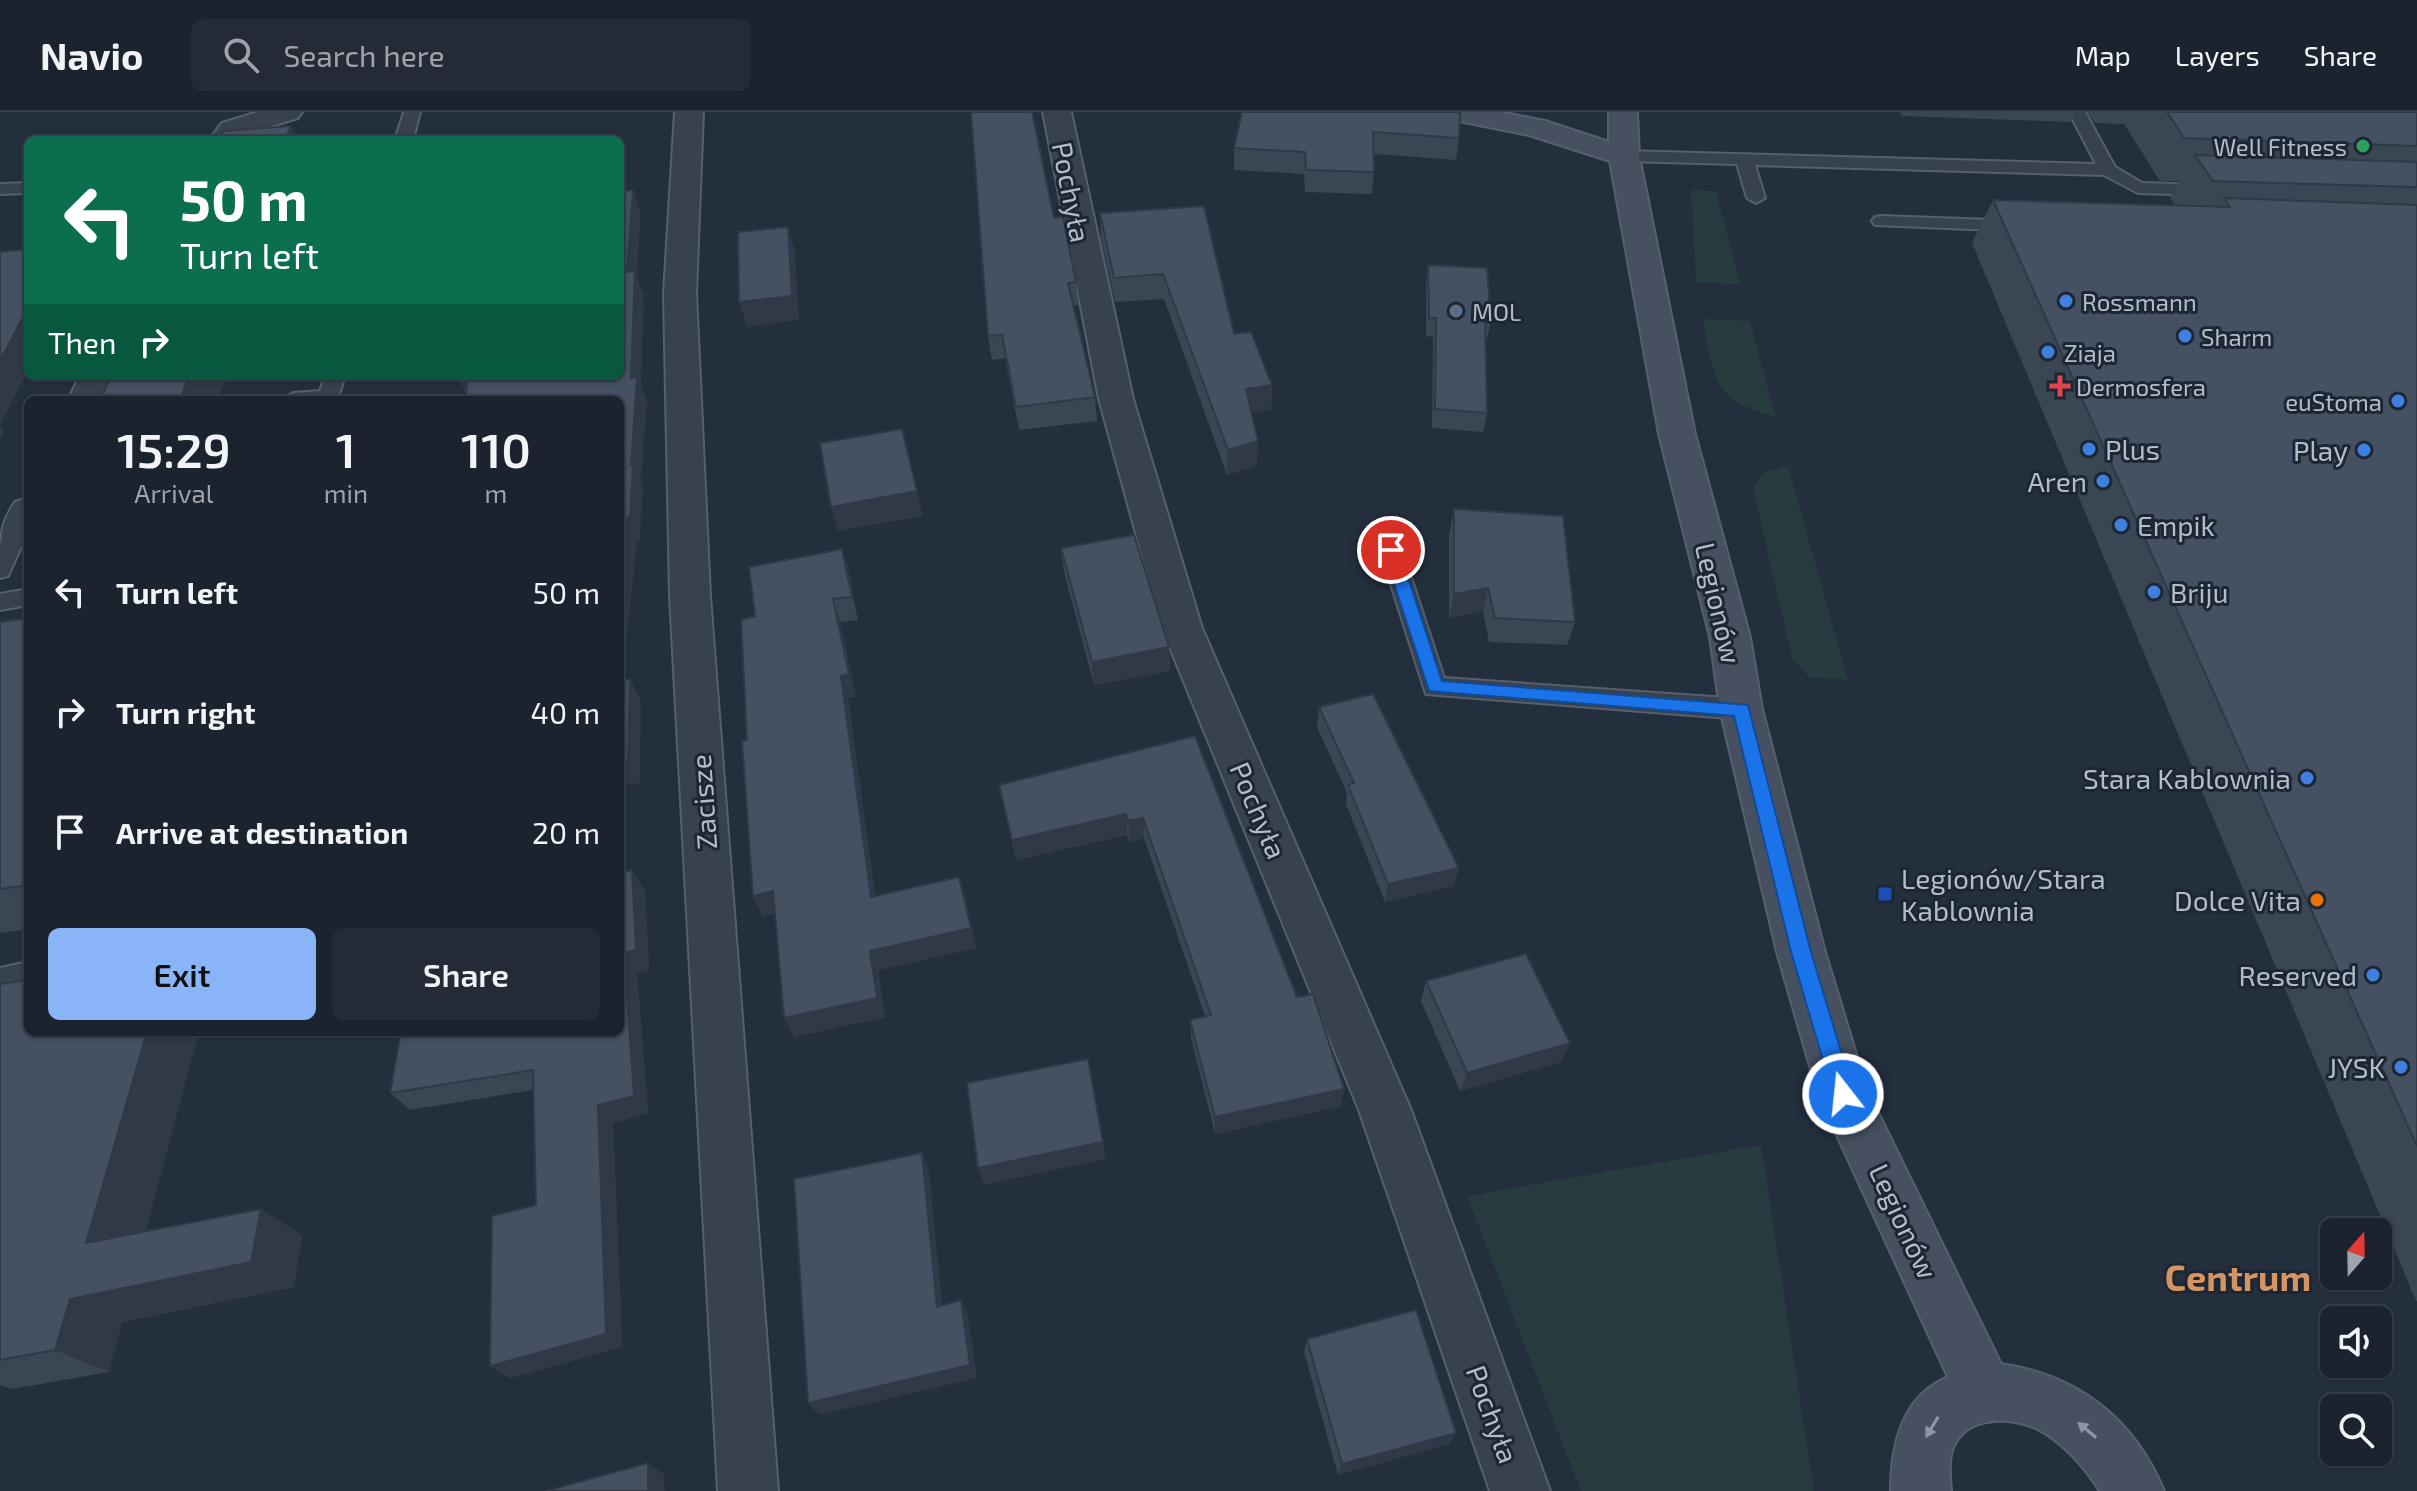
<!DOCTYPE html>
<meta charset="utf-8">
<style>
body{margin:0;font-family:"Exo 2",sans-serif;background:#242b36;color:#f1f3f6;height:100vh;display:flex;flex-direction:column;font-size:30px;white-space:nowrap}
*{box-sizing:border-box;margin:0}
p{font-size:26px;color:#a0a4aa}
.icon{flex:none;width:44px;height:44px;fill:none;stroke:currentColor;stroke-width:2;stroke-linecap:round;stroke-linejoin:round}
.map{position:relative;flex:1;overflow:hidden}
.drawer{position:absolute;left:24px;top:284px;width:600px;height:640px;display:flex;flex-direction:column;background:#1b232e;border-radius:12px;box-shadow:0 2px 6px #0004,0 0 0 2px #39404a}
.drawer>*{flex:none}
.top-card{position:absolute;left:24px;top:24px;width:600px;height:244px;border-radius:12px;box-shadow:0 2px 6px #0004,0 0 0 2px #39404a;background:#0b6e4f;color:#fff;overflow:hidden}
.needle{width:52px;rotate:20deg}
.controls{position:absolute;left:2320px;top:1106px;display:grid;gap:16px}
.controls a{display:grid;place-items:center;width:72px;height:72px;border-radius:12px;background:#1b232e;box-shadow:0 2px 6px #0004,0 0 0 2px #39404a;font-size:40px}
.pin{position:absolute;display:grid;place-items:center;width:68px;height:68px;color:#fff;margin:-34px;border:4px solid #fff;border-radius:50%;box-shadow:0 2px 8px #0007}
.me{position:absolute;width:88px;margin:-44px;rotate:344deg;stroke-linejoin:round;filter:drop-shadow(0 0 6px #0008)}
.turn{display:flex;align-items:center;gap:28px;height:168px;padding:0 24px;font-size:36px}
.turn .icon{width:104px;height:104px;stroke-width:2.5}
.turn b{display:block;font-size:56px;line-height:68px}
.then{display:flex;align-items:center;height:76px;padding:0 24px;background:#0003;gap:16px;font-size:30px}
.eta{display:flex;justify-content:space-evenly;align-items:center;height:136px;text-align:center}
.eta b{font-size:48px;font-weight:600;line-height:56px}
.cta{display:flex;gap:16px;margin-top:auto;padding:16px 24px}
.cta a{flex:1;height:92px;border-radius:12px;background:#8ab4f8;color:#111;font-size:32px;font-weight:600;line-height:92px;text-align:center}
.cta a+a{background:#242b36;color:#f1f3f6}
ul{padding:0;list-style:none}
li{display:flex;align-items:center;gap:24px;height:120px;padding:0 24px}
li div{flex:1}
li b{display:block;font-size:30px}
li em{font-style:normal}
header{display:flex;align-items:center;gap:48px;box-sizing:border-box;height:112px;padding:0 40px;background:#1b232e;border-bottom:2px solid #39404a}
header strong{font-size:38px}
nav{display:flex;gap:44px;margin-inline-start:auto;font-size:28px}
.search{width:560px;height:72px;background:#242b36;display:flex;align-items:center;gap:20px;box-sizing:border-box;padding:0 28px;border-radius:12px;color:#a0a4aa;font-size:30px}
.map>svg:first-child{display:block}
</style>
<header>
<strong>Navio</strong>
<div class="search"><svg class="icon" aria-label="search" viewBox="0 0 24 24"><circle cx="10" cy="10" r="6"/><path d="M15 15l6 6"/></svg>Search here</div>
<nav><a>Map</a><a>Layers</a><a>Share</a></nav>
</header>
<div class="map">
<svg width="2417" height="1379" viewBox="0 0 2417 1379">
<rect width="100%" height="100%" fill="#242f3e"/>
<!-- green -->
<path fill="#263c3f" d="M1691 78 1716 79 1740 172 1696 170Z
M1703 207 1750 209 1775 304C1712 290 1713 262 1703 207Z
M1788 354 1848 568 1809 565 1792 546 1753 376 1765 360Z
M1761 1033 1814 1379H1581L1467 1084Z"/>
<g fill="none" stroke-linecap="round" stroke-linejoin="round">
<defs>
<path id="lane" d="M404 0H420L413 28H395Z
M2069 0H2085L2115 55 2142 71 2207 73 2216 78 2207 83 2138 81 2104 63 1755 53 1765 86 1756 91 1747 86 1737 52 1624 49 1615 44 1624 39 2096 52Z
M28 71V81L0 82V72Z
M1881 104 2018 109 2027 114 2018 119 1875 113 1872 109 1875 105Z
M325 264H345L337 288H283L293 281 320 279Z
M15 416 23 418 26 424 8 464 0 466V432L7 418Z
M1391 430 1399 432 1402 438 1444 566 1741 587 1750 590 1753 597 1750 604 1741 607 1426 582 1380 438 1383 432Z
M28 477V493L0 498V482Z
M28 850V876L0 882V856Z"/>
<path id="street" d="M258 0H302L298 6 242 23 238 28H209L222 11Z
M675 0H703L696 181 710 484 778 1379H718L670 484 664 181Z
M1043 0H1071L1133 287 1202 516 1411 998 1550 1379H1490L1359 998 1162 516 1099 287Z
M80 264H114L102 288H68Z
M28 386V433L15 437 2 433C0 417 6 404 15 390Z"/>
<path id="secondary" d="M1440 0H1500L1545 9 1609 30V0H1637L1639 44 1695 322 1750 525 1762 597 1825 840 1867 978 2001 1252C2078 1263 2134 1307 2164 1379H2100C2086 1357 2068 1336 2045 1321 2018 1304 1967 1301 1953 1336 1948 1349 1950 1365 1951 1379H1891C1891 1333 1902 1284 1948 1265L1818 982 1777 840 1720 597 1710 525 1659 322 1610 49 1529 23 1444 6Z"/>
</defs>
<!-- lane casing -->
<use href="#lane" stroke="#565f6c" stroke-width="4"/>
<!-- street casing -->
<use href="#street" stroke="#565f6c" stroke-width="4"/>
<!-- secondary casing -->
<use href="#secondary" stroke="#565f6c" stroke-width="4"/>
<!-- lane -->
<use href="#lane" fill="#38414e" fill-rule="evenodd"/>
<!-- street -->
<use href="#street" fill="#38414e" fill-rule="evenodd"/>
<!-- secondary -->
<use href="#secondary" fill="#465061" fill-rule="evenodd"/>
</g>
<!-- wall -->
<path fill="#3b4654" d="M1242 0 1459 26 1456 48 1374 42V60L1372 82 1305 80 1304 62 1234 58V36Z
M1900 0H2076L2071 10 1901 4Z
M2087 0H2417V1189H2416L1972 131 1993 88 2175 93 2170 85 2179 69H2160L2124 12 2095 11Z
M1100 101 1234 222 1272 273 1271 298 1252 300 1257 354 1227 363 1164 187 1115 190 1101 126Z
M1054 106 1076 170 1078 193 1073 194 1095 285 1097 309 1019 318 1005 246 992 248 988 224Z
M1428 153 1491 209 1487 227H1486L1487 301 1483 320 1432 316 1433 225 1426 224V172Z
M1454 397 1575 510 1567 533 1489 530 1483 499 1449 506V422Z
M1061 436 1169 535 1170 559 1094 573 1064 460Z
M842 437 849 460 858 508 840 510 856 585 848 586 875 784 965 785 976 836 878 858 885 905 794 925 775 801 763 804 753 784 747 628 755 504Z
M28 506V817L0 821V510Z
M1319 595 1459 756 1454 774 1385 790 1346 692 1347 681 1317 615Z
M1195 624 1297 885 1341 994 1215 1022 1191 926 1190 908 1205 904 1144 726 1130 730 1127 723 1016 748 999 673Z
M645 779 649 858 637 861 648 1001 613 1011 622 1235 510 1266 490 1254 536 1093 533 978 410 998 390 981 620 920Z
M1426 869 1561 950 1460 979 1421 889Z
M0 872 146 1119 302 1123 294 1175 122 1210 109 1260 12 1277 0 1273Z
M1307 1227 1449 1332 1338 1363 1304 1240Z"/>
<!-- shaded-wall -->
<path fill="#303945" d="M291 14 299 28H285Z
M633 78 641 101 637 165 644 183 641 275 647 289 641 371 643 376 640 429H637L620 589V464L631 353V266L627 160Z
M788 115 795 139 799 208 747 215 739 190Z
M28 195V258L0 314 4 319 0 328V249Z
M189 264H227L218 288H180Z
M467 271 470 288 461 272Z
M1272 273 1271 298 1246 301V277Z
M1258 329 1257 354 1227 363 1228 338Z
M917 379 923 404 838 419 831 395Z
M842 437 849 460 858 508 852 485Z
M1488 476 1483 499 1449 506 1454 482Z
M833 487 840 510 856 585 848 586 878 805 871 785 841 564Z
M1169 535 1170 559 1094 573 1092 550Z
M630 567 641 589 640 671 620 674V650Z
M1126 702 1127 723 1016 748 1012 728Z
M1143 706 1144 726 1130 730 1128 709Z
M1459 756 1454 774 1385 790 1388 772Z
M632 758 645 779 649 858 637 861 648 1001 613 1011 622 1235 510 1266 490 1254 598 993 624 841Z
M959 765 976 836 878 858 885 905 794 925 784 906 870 839Z
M773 779 782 800 763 804 753 784Z
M147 920H199L136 1156 86 1131Z
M1570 931 1561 950 1460 979 1467 961Z
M1344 977 1341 994 1215 1022V1005Z
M1103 1030 1106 1047 984 1073 978 1056Z
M922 1041 929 1058 944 1209 937 1195Z
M261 1097 302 1123 294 1175 122 1210 109 1260 55 1238 70 1187Z
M961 1188 968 1202 977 1266 819 1303 808 1291Z
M1456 1321 1449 1332 1338 1363 1342 1352Z
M648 1351 664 1362 665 1379H648Z"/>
<!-- building -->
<path fill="#455162" stroke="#303945" stroke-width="2" d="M971 0H1032L1054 106 1063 105 1076 170 1068 171 1095 285 1016 295 1002 223 988 224Z
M1242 0H1460L1459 26 1373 20 1374 60 1306 58 1305 40 1234 36Z
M2167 0H2417V34L2184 26Z
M291 14 285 28H219L223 19Z
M2195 43 2417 50V75L2213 69Z
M633 78 627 160 635 159 631 266 637 265 631 353 633 352 630 405 627 406 620 464V288H466L467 271 461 272 462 264H620V79Z
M2224 86 2417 93V1034L1993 88 2230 95Z
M1204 94 1234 222 1251 220 1272 273 1246 277 1258 329 1228 338 1163 162 1114 166 1100 101Z
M788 115 792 184 739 190 738 120Z
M28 137V195L0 249V140Z
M1428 153 1487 156 1491 209 1485 208 1487 301 1435 297 1436 206H1429Z
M111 264H189L180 288H100Z
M902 317 917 379 831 395 820 331Z
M1454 397 1563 404 1575 510 1495 506 1488 476 1454 482Z
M1134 423 1169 535 1092 550 1061 436Z
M842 437 852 485 833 487 849 562 841 564 871 785 959 765 971 816 870 839 877 886 784 906 773 779 753 784 742 629 747 628 741 508 755 504 749 455Z
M28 506V773L0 777V510Z
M630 567 628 649 620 650V568Z
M1373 582 1459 756 1388 772 1348 673 1354 671 1319 595Z
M1195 624 1297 885 1313 882 1344 977 1215 1005 1190 908 1211 903 1143 706 1128 709 1126 702 1012 728 999 673Z
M632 758 636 838 624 841 634 984 598 993 606 1222 490 1254 492 1104 536 1093 533 958 390 981 401 920H620V761Z
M1526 842 1570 931 1467 961 1426 869Z
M28 868V920H147L86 1131 261 1097 251 1150 70 1187 55 1238 0 1248V872Z
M1088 947 1103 1030 978 1056 967 971Z
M922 1041 937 1195 961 1188 970 1253 808 1291 794 1067Z
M1416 1198 1456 1321 1342 1352 1307 1227Z
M648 1351V1379H546Z"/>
<!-- one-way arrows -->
<defs><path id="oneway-solid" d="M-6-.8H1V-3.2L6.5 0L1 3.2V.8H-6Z" transform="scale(2)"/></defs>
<g fill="#8e96a5">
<use href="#oneway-solid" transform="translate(1932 1315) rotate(121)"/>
<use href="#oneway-solid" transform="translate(2087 1318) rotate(-140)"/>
</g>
<!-- route -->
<path fill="#1a73e8" stroke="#114b97" stroke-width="2" d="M1391 433 1399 438 1442 569 1748 593 1811 840 1854 982 1851 989 1843 992 1836 989 1833 982 1791 840 1734 604 1429 579 1383 438Z"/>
<!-- markers -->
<circle fill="#2e9e5b" stroke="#1d2633" stroke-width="3" cx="2363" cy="34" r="8"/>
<g fill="#3f7fe0" stroke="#1d2633" stroke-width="3">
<circle cx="2066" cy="189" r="8"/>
<circle cx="2185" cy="224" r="8"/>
<circle cx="2048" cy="240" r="8"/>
<circle cx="2398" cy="289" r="8"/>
<circle cx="2089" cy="337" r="8"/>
<circle cx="2364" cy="338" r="8"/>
<circle cx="2103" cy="369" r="8"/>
<circle cx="2121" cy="413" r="8"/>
<circle cx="2154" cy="480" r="8"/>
<circle cx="2307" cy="666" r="8"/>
<circle cx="2373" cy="863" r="8"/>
<circle cx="2401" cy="955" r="8"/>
</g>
<circle fill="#5c6f8a" stroke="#1d2633" stroke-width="3" cx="1456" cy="199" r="8"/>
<path fill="#e0444e" stroke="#1d2633" stroke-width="3" d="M2056 262h8v8h8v8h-8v8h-8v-8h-8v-8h8z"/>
<rect fill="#1a4fb4" stroke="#1d2633" stroke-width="3" x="1877" y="774" width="16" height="16" rx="4"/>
<circle fill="#e8710a" stroke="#1d2633" stroke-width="3" cx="2317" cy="788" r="8"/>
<g text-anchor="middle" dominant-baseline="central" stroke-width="6" stroke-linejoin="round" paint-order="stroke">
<!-- far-poi labels -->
<g font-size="24" fill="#b4bcc9" stroke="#1d2633" text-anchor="start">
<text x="2347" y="34" text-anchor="end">Well Fitness</text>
<text x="2082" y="189">Rossmann</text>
<text x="1472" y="199">MOL</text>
<text x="2201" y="224">Sharm</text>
<text x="2064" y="240">Ziaja</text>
<text x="2076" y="274">Dermosfera</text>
<text x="2382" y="289" text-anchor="end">euStoma</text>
</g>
<!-- street labels -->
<g font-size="28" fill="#b4bcc9" stroke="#1d2633">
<text transform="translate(1072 80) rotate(79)">Pochyła</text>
<text transform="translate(1719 491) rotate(77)">Legionów</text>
<text transform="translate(703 690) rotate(-94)">Zacisze</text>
<text transform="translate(1259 698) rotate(67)">Pochyła</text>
<text transform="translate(1904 1109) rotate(65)">Legionów</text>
<text transform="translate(1493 1302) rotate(70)">Pochyła</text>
</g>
<!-- poi labels -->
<g font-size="28" fill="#b4bcc9" stroke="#1d2633" text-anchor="end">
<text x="2105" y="337" text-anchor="start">Plus</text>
<text x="2348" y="338">Play</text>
<text x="2087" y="369">Aren</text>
<text x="2137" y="413" text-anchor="start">Empik</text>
<text x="2170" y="480" text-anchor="start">Briju</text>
<text x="2291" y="666">Stara Kablownia</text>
<text x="1901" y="766" text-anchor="start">Legionów/Stara<tspan x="1901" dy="32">Kablownia</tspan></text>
<text x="2301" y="788">Dolce Vita</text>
<text x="2357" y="863">Reserved</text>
<text x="2385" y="955">JYSK</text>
</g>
<!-- near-neighbourhood labels -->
<g font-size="36" font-weight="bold" fill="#d59563" stroke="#1d2633">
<text x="2238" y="1164">Centrum</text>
</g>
</g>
</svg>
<div class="controls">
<a><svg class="needle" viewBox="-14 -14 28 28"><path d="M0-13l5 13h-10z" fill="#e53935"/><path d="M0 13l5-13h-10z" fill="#a0a4aa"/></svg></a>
<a><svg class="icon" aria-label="sound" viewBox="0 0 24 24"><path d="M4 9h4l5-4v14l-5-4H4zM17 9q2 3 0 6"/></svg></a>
<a><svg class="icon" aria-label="search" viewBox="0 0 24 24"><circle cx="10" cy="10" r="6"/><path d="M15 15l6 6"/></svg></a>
</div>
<div class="pin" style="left:1391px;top:438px;background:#d93025"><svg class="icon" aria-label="arrive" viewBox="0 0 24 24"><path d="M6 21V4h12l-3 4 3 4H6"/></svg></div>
<svg class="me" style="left:1843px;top:982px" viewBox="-20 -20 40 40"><circle r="17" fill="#1a73e8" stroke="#fff" stroke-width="3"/><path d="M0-11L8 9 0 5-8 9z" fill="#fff"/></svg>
<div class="top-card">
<div class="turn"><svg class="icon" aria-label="left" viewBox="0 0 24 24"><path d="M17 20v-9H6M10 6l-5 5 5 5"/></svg><div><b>50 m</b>Turn left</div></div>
<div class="then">Then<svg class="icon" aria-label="right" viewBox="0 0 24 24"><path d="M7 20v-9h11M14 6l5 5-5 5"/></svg></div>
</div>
<section class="drawer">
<div class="eta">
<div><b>15:29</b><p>Arrival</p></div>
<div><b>1</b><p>min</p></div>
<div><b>110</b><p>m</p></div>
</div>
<ul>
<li><svg class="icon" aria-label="left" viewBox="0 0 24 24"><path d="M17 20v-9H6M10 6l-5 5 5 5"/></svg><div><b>Turn left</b></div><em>50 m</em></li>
<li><svg class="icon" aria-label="right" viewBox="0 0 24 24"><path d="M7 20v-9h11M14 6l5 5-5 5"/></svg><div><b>Turn right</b></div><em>40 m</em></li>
<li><svg class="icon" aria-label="arrive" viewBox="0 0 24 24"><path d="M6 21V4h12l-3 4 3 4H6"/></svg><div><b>Arrive at destination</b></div><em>20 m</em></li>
</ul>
<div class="cta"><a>Exit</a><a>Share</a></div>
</section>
</div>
